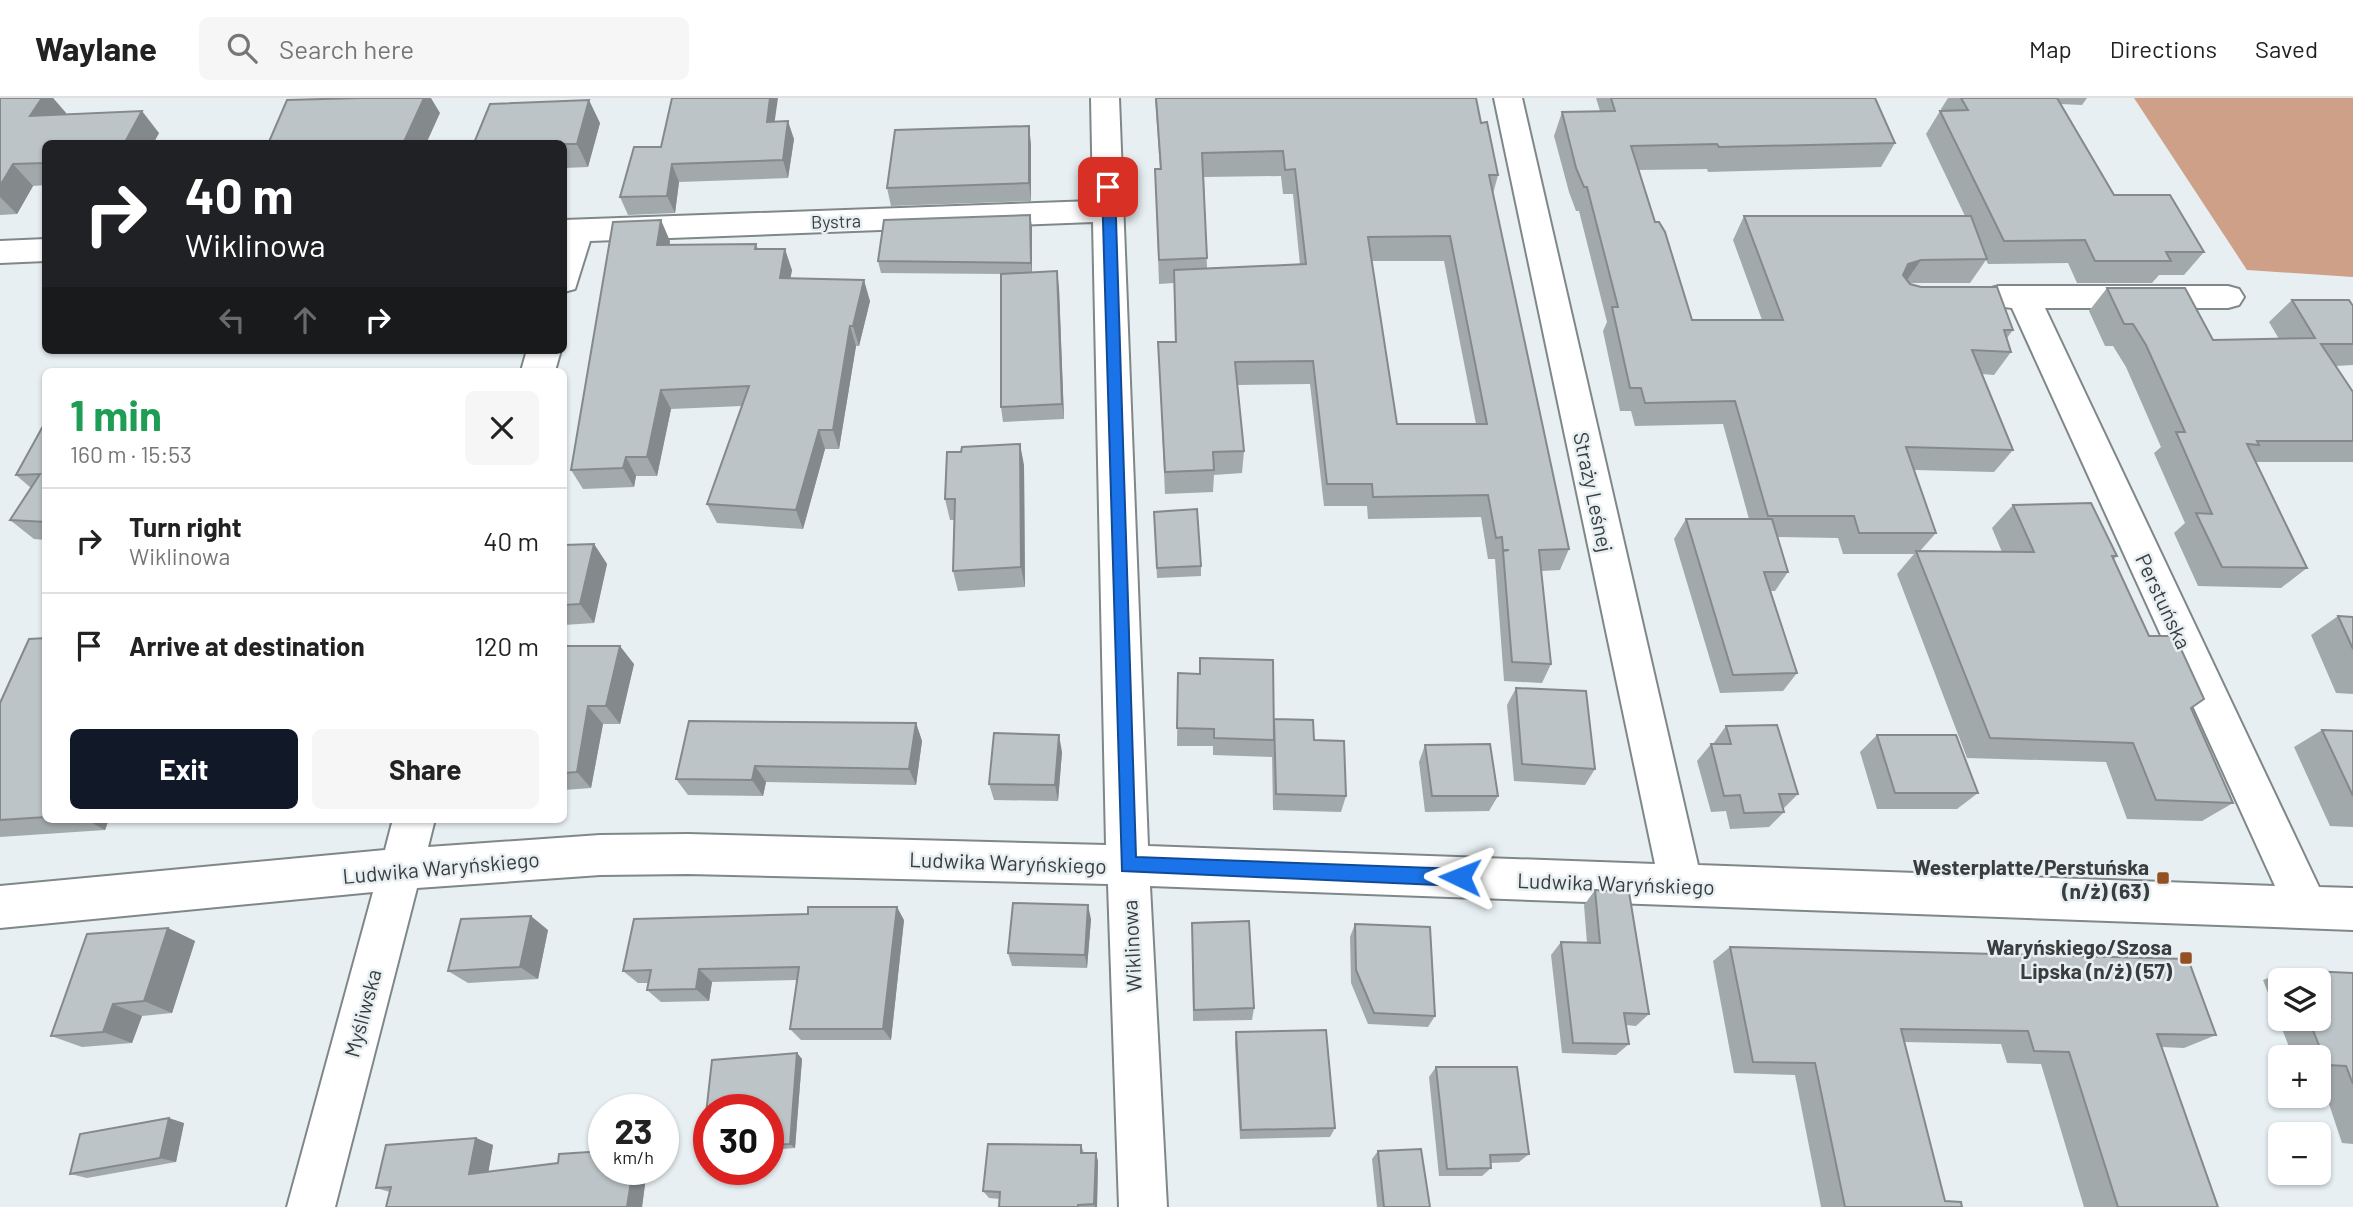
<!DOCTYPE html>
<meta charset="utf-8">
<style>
body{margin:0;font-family:Barlow,sans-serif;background:#f6f6f6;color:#222;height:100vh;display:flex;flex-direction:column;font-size:26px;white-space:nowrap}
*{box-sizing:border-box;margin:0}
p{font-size:23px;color:#767676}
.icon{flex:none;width:38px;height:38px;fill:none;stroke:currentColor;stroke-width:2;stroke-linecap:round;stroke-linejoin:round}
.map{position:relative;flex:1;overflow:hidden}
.sheet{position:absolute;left:42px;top:270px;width:525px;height:455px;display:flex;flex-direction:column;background:#fff;border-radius:10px;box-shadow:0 2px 5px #0004}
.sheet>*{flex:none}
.banner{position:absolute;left:42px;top:42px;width:525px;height:214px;border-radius:10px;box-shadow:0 2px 5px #0004;background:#202124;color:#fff;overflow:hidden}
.fabs{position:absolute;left:2268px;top:870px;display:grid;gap:14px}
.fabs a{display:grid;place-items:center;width:63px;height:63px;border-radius:10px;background:#fff;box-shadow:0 2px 5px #0004;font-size:35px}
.speed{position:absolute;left:588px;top:996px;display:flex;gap:14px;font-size:35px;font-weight:700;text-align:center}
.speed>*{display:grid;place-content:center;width:91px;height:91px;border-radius:50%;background:#fff;box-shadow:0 2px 5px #0004;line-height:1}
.speed small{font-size:18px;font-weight:400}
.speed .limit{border:10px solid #d22;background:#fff;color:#111}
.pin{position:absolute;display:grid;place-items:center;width:60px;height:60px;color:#fff;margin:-30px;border-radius:14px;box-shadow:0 4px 10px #0006}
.me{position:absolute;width:77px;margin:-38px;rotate:272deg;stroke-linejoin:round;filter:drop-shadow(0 0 5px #0008)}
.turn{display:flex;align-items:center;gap:24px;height:147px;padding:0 28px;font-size:32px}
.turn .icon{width:91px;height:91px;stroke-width:2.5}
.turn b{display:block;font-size:49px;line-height:60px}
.lanes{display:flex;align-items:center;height:66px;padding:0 28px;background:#0003;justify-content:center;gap:35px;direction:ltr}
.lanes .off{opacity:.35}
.round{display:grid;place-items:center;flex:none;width:74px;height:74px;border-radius:10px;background:#f6f6f6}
.head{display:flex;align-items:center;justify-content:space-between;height:119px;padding:0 28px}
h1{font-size:42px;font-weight:700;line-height:52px;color:#1e9e55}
.action{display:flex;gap:14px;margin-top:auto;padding:14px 28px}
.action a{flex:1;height:80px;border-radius:10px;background:#111827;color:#fff;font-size:28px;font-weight:700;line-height:80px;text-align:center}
.action a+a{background:#f6f6f6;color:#222}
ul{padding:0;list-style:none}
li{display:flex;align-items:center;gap:21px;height:105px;padding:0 28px;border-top:2px solid #e0e0e0}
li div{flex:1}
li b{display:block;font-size:26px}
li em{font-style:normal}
header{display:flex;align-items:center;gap:42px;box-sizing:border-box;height:98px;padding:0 35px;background:#fff;border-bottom:2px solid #e0e0e0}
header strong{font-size:33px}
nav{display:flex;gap:38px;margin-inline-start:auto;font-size:24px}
.search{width:490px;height:63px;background:#f6f6f6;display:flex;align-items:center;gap:18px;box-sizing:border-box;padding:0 24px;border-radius:10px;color:#767676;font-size:26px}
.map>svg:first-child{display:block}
</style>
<header>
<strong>Waylane</strong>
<div class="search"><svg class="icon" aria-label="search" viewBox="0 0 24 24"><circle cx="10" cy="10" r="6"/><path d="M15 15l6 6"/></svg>Search here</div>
<nav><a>Map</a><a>Directions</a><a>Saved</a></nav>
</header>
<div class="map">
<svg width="2353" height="1109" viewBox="0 0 2353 1109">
<rect width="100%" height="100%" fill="#e7eff2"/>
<!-- forest -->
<path fill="#cda087" d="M2134 0H2353V179L2247 172Z"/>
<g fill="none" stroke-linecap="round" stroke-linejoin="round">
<defs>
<path id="minor" d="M1091 0H1119L1148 748 1655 766 1494 0H1522L1698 767 2275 788 2012 210 1988 207 1983 199 1988 191 1999 188H2228L2239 191 2244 199 2239 207 2228 210H2045L2319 789 2353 790V832L1150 788 1167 1109H1119L1108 786 688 776 600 777 417 790 335 1109H287L373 794 0 830V788L385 752 393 721H435L428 749 600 737 688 736 1106 747 1093 124 590 143 575 191 564 194V122L1093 103Z
M46 141V163L0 165V143Z
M527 252H561L555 273H521Z"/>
</defs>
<!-- minor casing -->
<use href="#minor" stroke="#7f8789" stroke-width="4"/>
<!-- minor -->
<use href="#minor" fill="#fff" fill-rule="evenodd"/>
</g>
<!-- wall -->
<path fill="#a2a9ab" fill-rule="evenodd" d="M0 0H53L66 15 64 17 159 35 153 46H46V87L33 88 17 116 0 117Z
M1155 0H1476L1481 25 1498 77 1493 96 1569 451 1560 472 1541 473 1551 566 1542 585 1504 583 1495 461H1488L1481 419 1368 421 1367 408H1324L1310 286 1237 287 1244 353 1242 375 1214 377 1213 394 1165 396 1158 244H1175L1174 185 1159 186 1155 71H1160ZM1281 78 1283 96H1293L1300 167 1207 170 1204 79ZM1372 163H1444L1476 326H1397Z
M1596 0H1875L1895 45 1881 69 1708 74 1707 71 1639 72 1655 124 1692 222H1762L1733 142 1744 118H1965L1926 36 1940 13H1942L1941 11 1948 0H2087L2082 7 2060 6 2114 97 2204 154 2184 177H2159L2152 185H2077L2068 165 1988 166 1986 162 1970 185H1909L2013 232 2007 240 2011 254 1994 277 1982 276 2013 352 1994 374 1914 372 1936 435 1920 453 2002 454 1992 430 2013 407 2117 458 2114 461 2149 538 2191 611 2233 705 2202 723 2127 721 2106 664 1967 660 1897 476 1914 456H1843L1838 440 1778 439 1788 474 1775 493H1771L1797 575 1783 593 1720 595 1674 441 1686 421H1749L1723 326 1635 328 1631 313H1620L1603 233 1607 224 1579 113H1576L1569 94 1554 38 1562 14 1600 13Z
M775 24 794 41 788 80 679 84 675 115 628 117 620 99 661 49Z
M600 25 588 69 564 70V46H475L474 45Z
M1031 46V103L891 108 887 90Z
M1032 129V175L1059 190 1064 321 1003 324 1001 309V176L881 175 878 163Z
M670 143V147L756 146 758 151 792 172 790 180 870 203 859 248H856L839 351H825L803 431 717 425 707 406 742 308 671 311 657 378H636L634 389 583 391 571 372Z
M2107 190 2213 242 2279 241 2269 224 2292 202 2353 208V267L2336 268 2353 294V364H2256L2307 470 2281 490 2198 488 2174 435 2185 425 2154 355 2161 349 2126 269 2113 248H2105L2089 213Z
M46 328V442L34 441 10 422 31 390 16 377Z
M1024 367 1025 489 958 493 953 473 954 422H950L945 401Z
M1154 414 1201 468V478L1157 480Z
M594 446 607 466 594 525 564 527V447Z
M2338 518 2353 519V596L2336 595 2311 537Z
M46 540V721H109L105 732 0 739V605Z
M564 548 634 566 620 626H603L591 690 564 692Z
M1178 575 1314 642 1346 698 1341 714 1273 712 1272 656V659L1213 657V648H1177Z
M1516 590 1595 671 1585 687 1514 683 1507 607Z
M916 625 922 643 916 687 766 684 763 698 688 697 676 681Z
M1726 628 1798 696 1783 711 1784 714 1769 729 1730 731 1726 713 1711 714 1697 663 1711 646H1713Z
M2322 632 2353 633V729L2330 728 2294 649Z
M1877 637 1978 695 1957 711H1877L1860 654Z
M1425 647 1498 698 1489 713 1425 714 1419 664Z
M1062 654 1058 703 994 702 989 686Z
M210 721H250L214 723Z
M1595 792 1649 916 1636 928 1626 927 1629 946 1616 957 1562 955 1551 857 1561 844 1587 845 1584 807Z
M1091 821 1087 870 1012 868 1008 855Z
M904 822 891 942H801L790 931 797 882 712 884 709 903 661 904 647 892 648 885H638L623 873Z
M1192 825 1254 910 1252 922 1193 923Z
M1355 826 1435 918 1428 929 1368 926 1351 885 1350 839Z
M168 830 195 843 172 915 142 918 132 945 82 949 51 938Z
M548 832 538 881 468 885 448 873Z
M1730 849 2216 937 2184 950 2162 949 2218 1109H2084L2041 966 2007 965 2001 946 1904 944 1945 1103 1962 1109H1821L1795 977 1734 975 1713 863Z
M2288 872 2353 875V1046L2342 1045 2319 976V959H2293L2263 882ZM2280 882H2319V920H2280Z
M1236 934 1335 1030 1330 1039 1240 1041 1235 945Z
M797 955 802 961 795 1050 768 1052V1012H709V1056L702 1052 712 962Z
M1436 969 1529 1056 1519 1064 1490 1065 1491 1070 1482 1078H1439L1429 979Z
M184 1025 176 1064 87 1080 70 1076Z
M476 1040 493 1047 488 1074 647 1071 642 1109 390 1094 376 1090Z
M1081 1047 1084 1055 1098 1063 1097 1109H999L1000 1101 989 1100 983 1093Z
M1378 1053 1430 1109H1377L1372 1061Z"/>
<!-- shaded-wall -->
<path fill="#84898b" d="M42 0H53L66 15 50 40 30 18Z
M424 0H431L440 15 426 46H403Z
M770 0H778L772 42 767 24Z
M589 2 600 25 588 69 577 46Z
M142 13 159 35 153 46H124Z
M788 23 794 41 788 80 783 62Z
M1029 28 1031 46V103L1029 85Z
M13 66 33 88 17 116 0 99V88Z
M672 66 679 84 675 115 667 98Z
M1030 117 1032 129V177L1031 165Z
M661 122 670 143 666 168 657 147Z
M785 151 792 172 787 200 780 180Z
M1921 162 1905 185 1893 190 1908 166Z
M1057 173 1059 190 1064 321 1062 306Z
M864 182 870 203 859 248 853 228Z
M850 228 856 248 839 351 833 332Z
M661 292 671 311 657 378 647 359Z
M819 332 825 351 803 431 796 412Z
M1020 346 1024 367 1025 489 1021 469Z
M626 359 636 378 634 389 623 370Z
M594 446 607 466 594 525 580 506Z
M620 548 634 566 620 626 606 608Z
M588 608 603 626 591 690 577 674Z
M916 625 922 643 916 687 909 671Z
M1059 637 1062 654 1058 703 1055 687Z
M755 668 766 684 763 698 752 682Z
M85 721H109L105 732Z
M1088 807 1091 821 1087 870 1085 857Z
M897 809 904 822 891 942 883 931Z
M531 818 548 832 538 881 520 869Z
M168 830 195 843 172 915 144 903Z
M699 871 712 884 709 903 696 891Z
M113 906 142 918 132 945 103 934Z
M797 955 802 961 795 1050 790 1046Z
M169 1020 184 1025 176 1064 160 1060Z
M476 1040 493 1047 487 1082 469 1076Z
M1096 1055 1098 1063 1097 1109H1095L1094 1106Z
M633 1071H647L642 1109H627Z"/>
<!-- building -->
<path fill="#bcc4c7" stroke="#84898b" stroke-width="2" fill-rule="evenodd" d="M0 0H42L30 18 142 13 124 46H46V65L13 66 0 88Z
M360 0H424L403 46H268L287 2Z
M672 0H770L767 24 788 23 783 62 672 66 667 98 620 99 634 49H661Z
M1156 0H1476L1481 25 1487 24 1498 77H1489L1569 451 1539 452 1551 566 1512 564 1503 453 1509 452H1503L1502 439 1496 440 1488 397 1373 399 1372 386H1327L1313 263 1235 264 1244 353 1213 354 1214 372 1165 374 1158 244H1176L1174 172 1306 166 1295 71 1285 72 1283 53 1202 55 1207 160 1159 162 1155 71H1161ZM1450 138 1487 326H1397L1368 139Z
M1611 0H1875L1895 45 1719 49 1717 46 1631 48 1655 124H1659L1665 134 1692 222H1783L1744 118H1971L1987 161 1921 162 1908 166 1903 177 1910 186 1921 189H1997L2013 232H2004L2011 254 1972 252 2013 352 1906 349 1936 435H1859L1854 418H1768L1735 303 1645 305 1641 290H1630L1612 209H1618L1587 89H1584L1576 70 1562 14 1615 13Z
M1961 0H2057L2114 97H2170L2204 154H2166L2171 163H2095L2085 142 2004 143 1940 13 1968 12Z
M589 2 577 46H520V43L474 45 490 6Z
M1029 28V85L887 90 895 32Z
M1030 117 1031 165 878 163 884 122Z
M661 122 657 147 756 146 755 151H785L780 180 864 182 853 228H850L833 332H819L796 412 707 406 749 288 661 292 647 359H626L623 370 571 372 613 124Z
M1057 173 1062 306 1001 309V176Z
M2107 190H2185L2213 242 2315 240 2292 202H2349L2353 208V246H2321L2353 294V343H2257L2259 347 2247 346 2307 470 2222 469 2196 415 2212 416 2176 334H2185L2146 247 2133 226H2124Z
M43 328H46V424L10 422 40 376 16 377Z
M1020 346 1021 469 953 473 955 401H945L947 354H961L962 349Z
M2091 405 2117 458H2112L2149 538H2175L2204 601 2191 610 2233 705 2156 702 2133 645 1990 640 1916 453 2034 454 2013 407Z
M1197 411 1201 468 1157 470 1154 414Z
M1686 421H1772L1788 474H1764L1797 575 1733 577Z
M594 446 580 506 564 507V447Z
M2338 518 2353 519V551Z
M46 540V719L0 722V605L29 541Z
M564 548H620L606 608H588L577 674 564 675Z
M1200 560 1273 562 1274 642 1214 640V631L1177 630 1178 575 1200 576Z
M1516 590 1586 593 1595 671 1522 666Z
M1274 621 1313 622 1314 642 1344 643 1346 698 1276 696Z
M689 623 916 625 909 671 755 668 752 682 676 681Z
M1777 627 1798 696H1779L1784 714 1744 715 1740 697 1724 698 1711 646H1731L1726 628Z
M2322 632 2353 633V698Z
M994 635 1059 637 1055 687 989 686Z
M1877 637H1956L1978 695H1895Z
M1490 646 1498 698H1432L1425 647Z
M1595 792 1629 794 1649 916 1624 915 1629 946 1573 945 1561 844 1600 845Z
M1013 805 1088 807 1085 857 1008 855Z
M808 809H897L883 931H790L799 869 699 871 696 891 647 892 651 872 623 873 634 821 808 816Z
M531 818 520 869 448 873 461 821Z
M1249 823 1254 910 1194 912 1192 825Z
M1355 826 1430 829 1435 918 1374 915 1356 872Z
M168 830 144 903 113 906 103 934 51 938 87 836Z
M1730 849 2188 861 2216 937 2157 936 2218 1109H2118L2069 954 2034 953 2028 933 1901 931 1945 1103 1961 1104 1962 1109H1845L1815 965 1753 964Z
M2288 872 2353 875V986L2346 968 2327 967 2308 920H2319V882H2293Z
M1326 932 1335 1030 1241 1032 1236 934Z
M797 955 790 1046 768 1047V1012H709V1051L702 1052 712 962Z
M1436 969H1517L1529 1056 1490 1057 1491 1070 1447 1071Z
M169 1020 160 1060 70 1076 80 1036Z
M476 1040 469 1076 558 1065 559 1056 604 1053V1071H633L627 1109H386L391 1089 376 1090 386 1047Z
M988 1046 1081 1047V1055H1096L1094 1106 1078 1107V1109H999L1000 1094 983 1093Z
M1421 1051 1430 1109H1384L1378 1053Z"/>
<!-- route -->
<path fill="#1a73e8" stroke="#114b97" stroke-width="2" d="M1108 85 1115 89 1136 759 1460 771 1466 774 1468 779 1466 785 1460 788 1122 773 1102 89Z"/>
<!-- markers -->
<g fill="#944f23" stroke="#e7eff2" stroke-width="2.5">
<rect x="2156" y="773" width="14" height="14" rx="3.5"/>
<rect x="2179" y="853" width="14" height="14" rx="3.5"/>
</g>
<g text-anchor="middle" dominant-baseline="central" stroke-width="5" stroke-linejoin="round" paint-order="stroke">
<!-- far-street labels -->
<g font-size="18" fill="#393d3e" stroke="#e7eff2">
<text transform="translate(836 123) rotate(-2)">Bystra</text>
</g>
<!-- street labels -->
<g font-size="21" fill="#393d3e" stroke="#e7eff2">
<text transform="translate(1594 394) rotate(78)">Straży Leśnej</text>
<text transform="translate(2164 503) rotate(65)">Perstuńska</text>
<text transform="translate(1008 764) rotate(2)">Ludwika Waryńskiego</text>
<text transform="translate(441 769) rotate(-5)">Ludwika Waryńskiego</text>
<text transform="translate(1616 785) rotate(2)">Ludwika Waryńskiego</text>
<text transform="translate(1131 848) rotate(-93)">Wiklinowa</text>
<text transform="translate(362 915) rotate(-75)">Myśliwska</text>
</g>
<!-- poi labels -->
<g font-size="21" font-weight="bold" fill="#393d3e" stroke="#e7eff2" text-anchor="end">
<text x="2149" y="768">Westerplatte/Perstuńska<tspan x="2149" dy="24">(n/ż) (63)</tspan></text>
<text x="2172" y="848">Waryńskiego/Szosa<tspan x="2172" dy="24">Lipska (n/ż) (57)</tspan></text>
</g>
</g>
</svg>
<div class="fabs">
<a><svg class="icon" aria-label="layers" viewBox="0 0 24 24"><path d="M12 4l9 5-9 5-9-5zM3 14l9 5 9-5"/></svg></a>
<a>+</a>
<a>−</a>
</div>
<div class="speed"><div>23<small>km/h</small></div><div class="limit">30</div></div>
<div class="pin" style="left:1108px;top:89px;background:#d93025"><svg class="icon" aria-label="arrive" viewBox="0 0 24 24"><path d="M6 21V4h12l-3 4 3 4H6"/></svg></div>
<svg class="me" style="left:1460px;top:779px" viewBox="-20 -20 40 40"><path d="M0-17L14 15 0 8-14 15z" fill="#1a73e8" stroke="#fff" stroke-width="4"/></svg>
<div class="banner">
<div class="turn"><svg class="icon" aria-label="right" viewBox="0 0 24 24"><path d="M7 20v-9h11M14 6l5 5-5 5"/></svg><div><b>40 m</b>Wiklinowa</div></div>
<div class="lanes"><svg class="icon off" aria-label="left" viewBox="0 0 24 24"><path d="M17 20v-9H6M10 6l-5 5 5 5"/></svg><svg class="icon off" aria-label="ahead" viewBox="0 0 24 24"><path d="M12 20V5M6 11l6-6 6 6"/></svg><svg class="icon" aria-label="right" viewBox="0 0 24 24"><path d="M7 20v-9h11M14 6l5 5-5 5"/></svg></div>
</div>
<section class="sheet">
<div class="head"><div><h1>1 min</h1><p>160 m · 15:53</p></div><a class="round"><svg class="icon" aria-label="close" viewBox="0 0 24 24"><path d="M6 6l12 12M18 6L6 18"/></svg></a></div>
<ul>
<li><svg class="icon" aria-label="right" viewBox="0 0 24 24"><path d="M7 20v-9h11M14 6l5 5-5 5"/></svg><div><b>Turn right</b><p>Wiklinowa</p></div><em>40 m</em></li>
<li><svg class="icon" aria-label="arrive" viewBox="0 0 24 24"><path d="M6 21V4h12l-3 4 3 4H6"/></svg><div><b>Arrive at destination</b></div><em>120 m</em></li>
</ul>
<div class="action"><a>Exit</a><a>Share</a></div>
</section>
</div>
